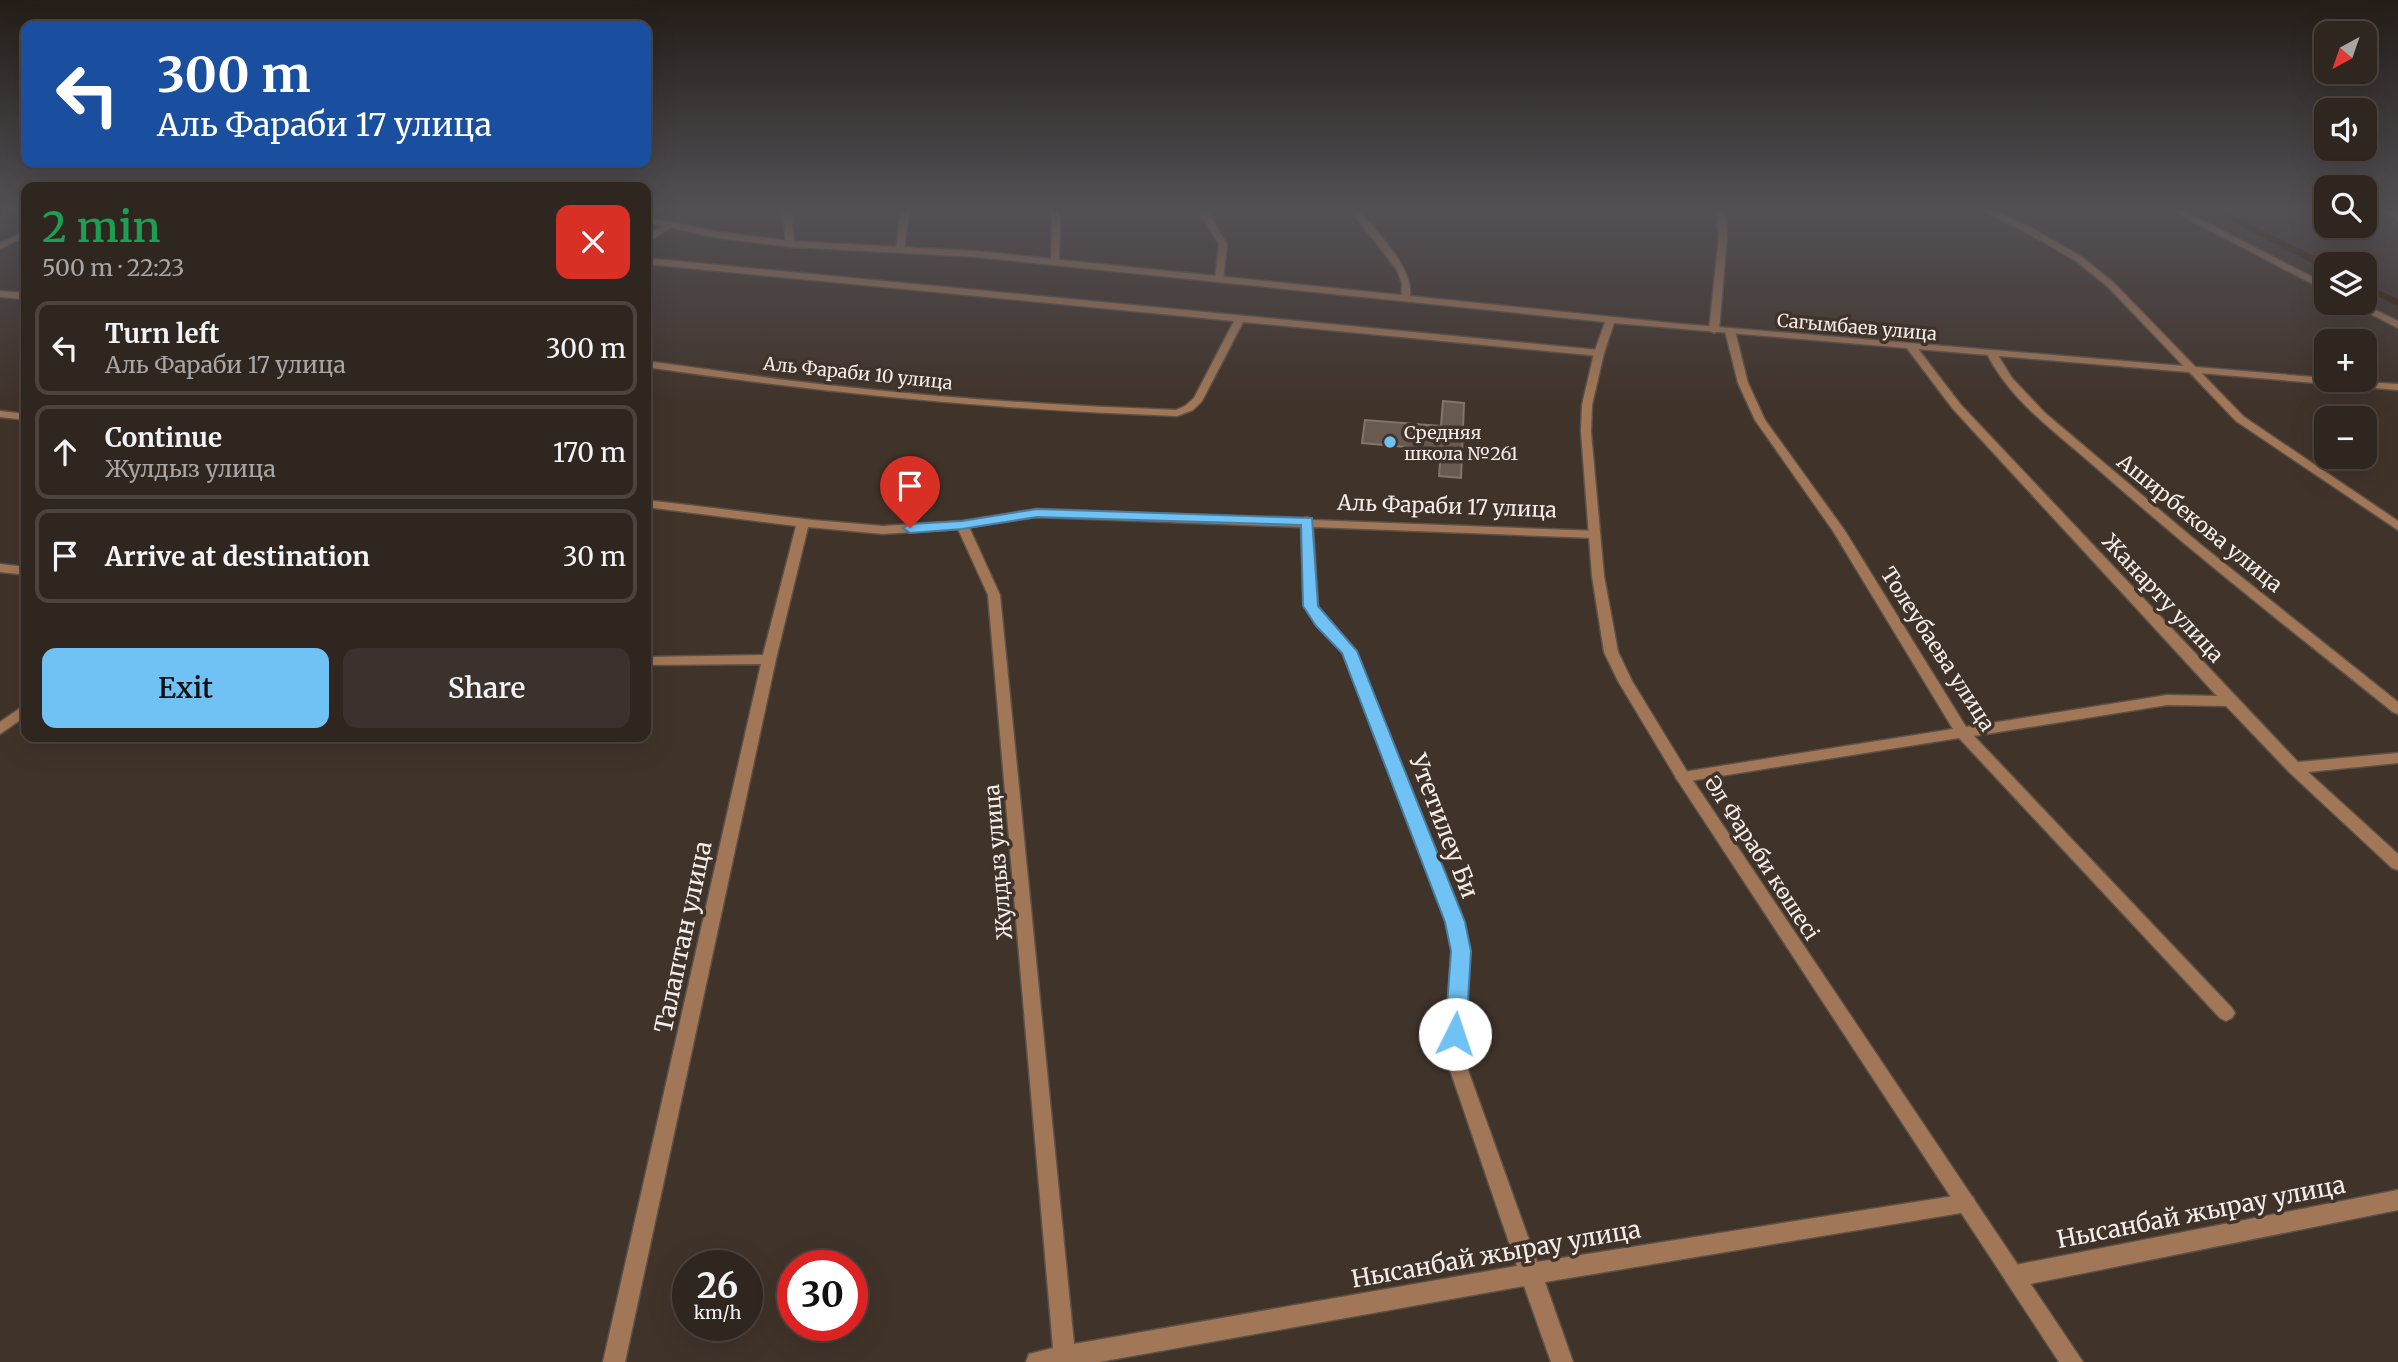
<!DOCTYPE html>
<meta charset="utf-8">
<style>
body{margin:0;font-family:Merriweather,serif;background:#3c322d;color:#f1f3f6;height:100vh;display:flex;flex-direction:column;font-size:26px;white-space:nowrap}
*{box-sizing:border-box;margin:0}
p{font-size:23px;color:#a8a5a5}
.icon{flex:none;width:38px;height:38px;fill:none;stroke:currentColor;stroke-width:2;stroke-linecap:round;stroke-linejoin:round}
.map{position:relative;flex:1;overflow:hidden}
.details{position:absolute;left:21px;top:182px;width:630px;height:560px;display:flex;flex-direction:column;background:#302620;border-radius:14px;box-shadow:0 7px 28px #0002,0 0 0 2px #4b433e}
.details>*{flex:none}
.banner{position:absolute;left:21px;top:21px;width:630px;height:147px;border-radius:14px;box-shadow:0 7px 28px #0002,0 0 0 2px #4b433e;background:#1a4fa0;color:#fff;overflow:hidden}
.needle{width:46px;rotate:220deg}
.fabs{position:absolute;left:2314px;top:21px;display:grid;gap:14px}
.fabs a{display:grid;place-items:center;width:63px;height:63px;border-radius:14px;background:#302620;box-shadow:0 7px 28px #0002,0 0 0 2px #4b433e;font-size:35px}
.speed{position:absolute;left:672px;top:1250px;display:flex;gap:14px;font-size:35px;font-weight:700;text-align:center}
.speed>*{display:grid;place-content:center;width:91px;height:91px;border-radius:50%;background:#302620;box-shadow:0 7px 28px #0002,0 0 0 2px #4b433e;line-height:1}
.speed small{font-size:18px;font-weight:400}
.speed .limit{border:10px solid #d22;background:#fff;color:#111}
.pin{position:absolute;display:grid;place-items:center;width:60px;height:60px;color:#fff;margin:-72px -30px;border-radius:50% 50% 50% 0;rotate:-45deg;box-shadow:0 0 7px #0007}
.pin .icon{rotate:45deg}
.me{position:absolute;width:77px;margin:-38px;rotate:4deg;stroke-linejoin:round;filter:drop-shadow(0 0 5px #0008)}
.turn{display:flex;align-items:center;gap:24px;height:147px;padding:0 21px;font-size:32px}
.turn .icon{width:91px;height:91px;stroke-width:2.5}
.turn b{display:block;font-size:49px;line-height:60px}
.round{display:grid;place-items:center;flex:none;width:74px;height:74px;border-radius:14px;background:#3c322d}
.headline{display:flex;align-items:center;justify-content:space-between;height:119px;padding:0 21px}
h1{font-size:42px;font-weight:600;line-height:52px;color:#1e9e55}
.cta{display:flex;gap:14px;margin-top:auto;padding:14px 21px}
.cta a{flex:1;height:80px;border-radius:14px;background:#70c1f4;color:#111;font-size:28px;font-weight:600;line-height:80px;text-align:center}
.cta a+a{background:#3c322d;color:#f1f3f6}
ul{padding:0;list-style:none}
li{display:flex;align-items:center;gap:21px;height:94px;margin:0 14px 10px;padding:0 7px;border:4px solid #4b433e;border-radius:14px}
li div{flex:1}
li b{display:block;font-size:26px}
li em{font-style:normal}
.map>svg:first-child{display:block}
</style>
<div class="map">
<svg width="2398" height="1362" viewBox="0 0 2398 1362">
<rect width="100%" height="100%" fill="#40332a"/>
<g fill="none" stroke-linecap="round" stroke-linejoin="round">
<!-- canal -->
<path fill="#381b02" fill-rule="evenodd" d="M2212 211H2224L2330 264H2326V269L2322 268Z
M2364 283 2398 299V306L2364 290Z"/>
</g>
<!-- building -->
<path fill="#685a50" stroke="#83756a" stroke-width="2" d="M1443 401 1464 403 1461 478 1439 476 1441 450 1362 443 1365 420 1441 426Z"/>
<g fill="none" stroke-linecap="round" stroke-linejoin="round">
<defs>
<path id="minor" d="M783 211H791L794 244 790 247 786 244Z
M901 211H909L904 249 900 252 896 249Z
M1049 211H1057L1060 218 1059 262 1055 265 1051 262 1052 218Z
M1199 211H1207L1227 244 1223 281 1215 279 1219 244Z
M1351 211H1359C1378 234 1418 271 1409 302L1401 300 1402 284 1397 270Z
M1716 211H1724L1727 236 1719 330 1714 333 1709 330 1719 236Z
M1983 211H1994L2028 226 2082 257 2114 283 2244 417 2398 521V530L2236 421 2108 287 2076 261 2022 230Z
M2173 211H2184L2326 284V291Z
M2380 211H2391L2398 214V220Z
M667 223 674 225 646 244V237Z
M26 231V236L0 249V243Z
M646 258 1599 350 1604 353 1599 356 1243 322 1202 401 1193 410 1177 416C999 410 822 393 646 367V361C713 370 779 380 846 387 956 399 1065 406 1176 410L1185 406 1194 398 1234 321 646 264Z
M0 291 26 293V299L0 297Z
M2349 303H2361L2398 321V328Z
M1727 329 1735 331 1748 383 1765 420 1845 531 1966 727 2167 695 2217 696 1953 409 1906 347 1911 344 1915 345 1961 405 2298 762 2398 753V763L2308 772 2398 854V870L2392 868 2289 772 2226 706 2167 705 1974 736 2232 1008 2235 1013 2232 1018 2226 1021 2220 1018 1959 738 1683 782 1678 781 1675 777 1678 773 1683 772 1953 729 1833 531 1755 420 1738 383 1725 331Z
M1992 351 1996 352 2012 378 2045 413 2200 544 2398 702V714L2393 712C2292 631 2190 551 2093 465 2054 431 2011 401 1987 354Z
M0 411 26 414V420L0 417Z
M646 500 813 520 883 526 962 521 1037 509 1302 519 1307 517 1312 520 1598 531 1600 534 1598 537 1594 538 1313 527 1318 606 1327 620 1356 651 1463 922 1470 951 1464 1034 1468 1070 1537 1262 1966 1194 1973 1197 1976 1204 1973 1211 1545 1282 1573 1362H1551L1524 1286 1099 1362H1026L1029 1354 1053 1348 988 595 958 529 883 534 808 527 776 659 625 1362H603L761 664 646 665V657L763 655 796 526 646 507ZM1037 517 1301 527 1304 606 1317 626 1343 653 1447 922 1452 951 1446 1034 1450 1070 1517 1266 1074 1344 1000 595 969 527Z
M0 564 26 567V575L0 572Z
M26 704V716L0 734V722Z
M2398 1190V1210L2015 1287 2007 1283 2004 1276 2007 1269 2015 1265Z"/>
<path id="tertiary" d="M646 217 718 232 791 241 976 251 1671 323 2326 378V380L2398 384V390L1614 323 1604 353 1592 405 1591 432 1604 576 1618 652 1632 681 1688 773 2083 1362H2059L1678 781 1618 681 1604 652 1592 576 1581 432 1582 405 1594 353 1605 322 976 257 791 247 718 238 646 222Z"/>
</defs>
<!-- minor casing -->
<use href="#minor" stroke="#5d5148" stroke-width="3"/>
<!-- tertiary casing -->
<use href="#tertiary" stroke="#5d5148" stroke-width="3"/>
<!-- minor -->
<use href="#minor" fill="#a27757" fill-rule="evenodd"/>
<!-- tertiary -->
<use href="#tertiary" fill="#a27757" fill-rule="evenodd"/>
</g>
<!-- sky -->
<linearGradient id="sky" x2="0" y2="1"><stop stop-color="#231c17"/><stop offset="0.52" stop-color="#535055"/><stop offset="1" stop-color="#535055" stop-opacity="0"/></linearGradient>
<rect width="2398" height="402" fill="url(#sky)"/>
<!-- route -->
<path fill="#70c1f4" stroke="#497d9f" stroke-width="2" d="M1037 509 1312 518 1318 606 1357 651 1465 922 1471 951 1466 1034 1463 1040 1455 1043 1448 1040 1445 1034 1451 951 1445 922 1342 653 1316 626 1303 606 1301 525 1037 517 962 529 910 533 903 528 910 524 962 521Z"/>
<!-- markers -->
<circle fill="#70c1f4" stroke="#40332a" stroke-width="2.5" cx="1390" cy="442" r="7"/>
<g text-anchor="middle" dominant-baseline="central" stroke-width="7" stroke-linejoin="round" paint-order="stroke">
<!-- far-street labels -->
<g font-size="18" fill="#f5ede7" stroke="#40332a">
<text transform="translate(1857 327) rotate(5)">Сагымбаев улица</text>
<text transform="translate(858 373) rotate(6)">Аль Фараби 10 улица</text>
</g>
<!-- far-poi labels -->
<g font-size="18" fill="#f5ede7" stroke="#40332a" text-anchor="start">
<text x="1404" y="432">Средняя<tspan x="1404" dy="21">школа №261</tspan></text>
</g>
<!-- street labels -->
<g font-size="21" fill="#f5ede7" stroke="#40332a">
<text transform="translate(1447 506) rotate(2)">Аль Фараби 17 улица</text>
<text transform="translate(2200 523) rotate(39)">Аширбекова улица</text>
<text transform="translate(2163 598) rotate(47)">Жанарту улица</text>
<text transform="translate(1938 649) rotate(57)">Толеубаева улица</text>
<text transform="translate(1762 858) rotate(57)">Әл Фараби көшесі</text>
<text transform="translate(998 862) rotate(-95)">Жулдыз улица</text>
</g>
<!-- near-street labels -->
<g font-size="24" fill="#f5ede7" stroke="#40332a">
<text transform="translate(1444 826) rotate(69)">Утетилеу Би</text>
<text transform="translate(683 937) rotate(-78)">Талаптан улица</text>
<text transform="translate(2201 1212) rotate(-11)">Нысанбай жырау улица</text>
<text transform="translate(1496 1254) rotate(-10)">Нысанбай жырау улица</text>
</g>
</g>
</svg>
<div class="fabs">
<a><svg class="needle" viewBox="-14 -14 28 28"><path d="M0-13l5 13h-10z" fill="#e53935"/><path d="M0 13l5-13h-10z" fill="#a8a5a5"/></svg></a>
<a><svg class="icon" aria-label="sound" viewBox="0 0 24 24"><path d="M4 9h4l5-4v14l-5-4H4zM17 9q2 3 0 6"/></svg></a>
<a><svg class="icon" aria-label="search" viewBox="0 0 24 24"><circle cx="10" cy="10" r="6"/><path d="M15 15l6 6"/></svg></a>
<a><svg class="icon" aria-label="layers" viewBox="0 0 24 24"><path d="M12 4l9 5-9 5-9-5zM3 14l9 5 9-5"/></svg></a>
<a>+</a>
<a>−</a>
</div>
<div class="speed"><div>26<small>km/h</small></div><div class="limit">30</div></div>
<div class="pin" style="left:910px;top:528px;background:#d93025"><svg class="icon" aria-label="arrive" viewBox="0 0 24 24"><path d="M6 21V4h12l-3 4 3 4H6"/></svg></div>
<svg class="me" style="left:1455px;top:1034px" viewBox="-20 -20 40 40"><circle r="19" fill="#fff"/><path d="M0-13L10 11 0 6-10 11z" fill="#70c1f4"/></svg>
<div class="banner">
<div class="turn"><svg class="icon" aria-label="left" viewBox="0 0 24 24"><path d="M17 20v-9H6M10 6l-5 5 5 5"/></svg><div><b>300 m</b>Аль Фараби 17 улица</div></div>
</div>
<section class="details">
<div class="headline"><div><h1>2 min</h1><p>500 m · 22:23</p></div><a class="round" style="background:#d93025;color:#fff"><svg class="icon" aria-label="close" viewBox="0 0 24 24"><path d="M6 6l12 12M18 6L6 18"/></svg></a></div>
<ul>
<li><svg class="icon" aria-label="left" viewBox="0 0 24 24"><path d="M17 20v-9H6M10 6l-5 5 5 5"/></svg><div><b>Turn left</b><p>Аль Фараби 17 улица</p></div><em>300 m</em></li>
<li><svg class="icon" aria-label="ahead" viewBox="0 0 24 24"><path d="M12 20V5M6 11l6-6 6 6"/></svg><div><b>Continue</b><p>Жулдыз улица</p></div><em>170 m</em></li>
<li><svg class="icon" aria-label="arrive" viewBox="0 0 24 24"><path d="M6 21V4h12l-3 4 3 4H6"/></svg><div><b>Arrive at destination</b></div><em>30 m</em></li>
</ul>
<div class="cta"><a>Exit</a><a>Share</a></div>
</section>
</div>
